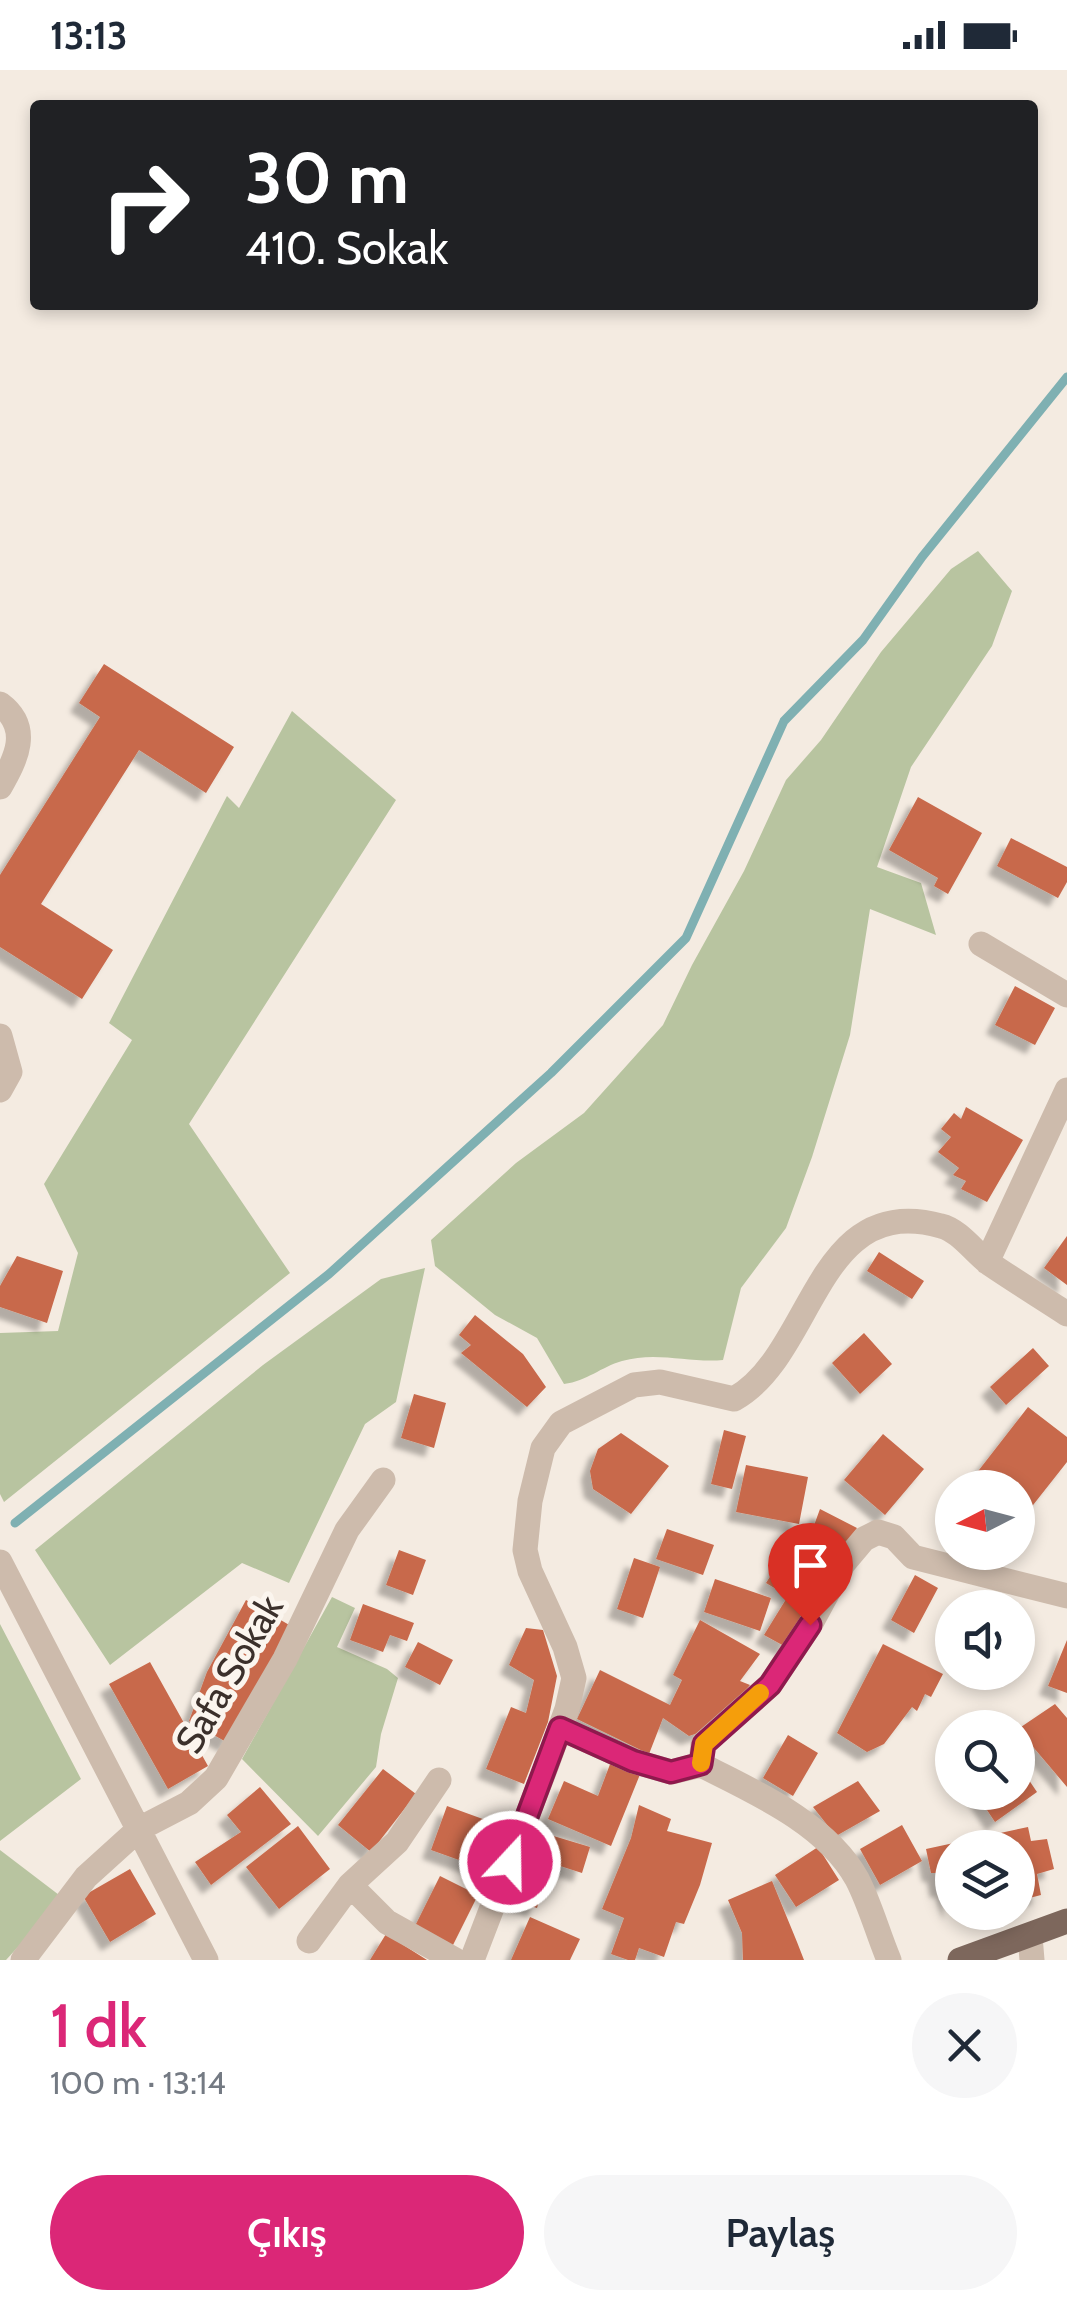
<!DOCTYPE html>
<html lang="tr">
<meta charset="utf-8">
<style>
body{margin:0;font-family:Cabin,sans-serif;background:#f6f6f7;color:#1f2937;height:100vh;display:flex;flex-direction:column;font-size:38px;white-space:nowrap}
*{box-sizing:border-box;margin:0}
p{font-size:32px;color:#747a83}
.icon{flex:none;width:55px;height:55px;fill:none;stroke:currentColor;stroke-width:2;stroke-linecap:round;stroke-linejoin:round}
.map{position:relative;height:1890px;overflow:hidden}
.details{display:flex;flex-direction:column;background:#fff;flex:1}
.details>*{flex:none}
.guide{position:absolute;left:30px;top:30px;width:1008px;height:210px;border-radius:10px;box-shadow:0 5px 15px #0003;background:#202124;color:#fff;overflow:hidden}
.needle{width:65px;rotate:264deg}
.buttons{position:absolute;left:935px;top:1400px;display:grid;gap:20px}
.buttons a{display:grid;place-items:center;width:100px;height:100px;border-radius:50%;background:#fff;box-shadow:0 5px 15px #0003;font-size:50px}
.pin{position:absolute;display:grid;place-items:center;width:85px;height:85px;color:#fff;margin:-102px -42px;border-radius:50% 50% 50% 0;rotate:-45deg;box-shadow:0 0 10px #0007}
.pin .icon{rotate:45deg}
.me{position:absolute;width:110px;margin:-55px;rotate:21deg;stroke-linejoin:round;filter:drop-shadow(0 0 8px #0008)}
.turn{display:flex;align-items:center;gap:35px;height:210px;padding:0 50px;font-size:45px}
.turn .icon{width:130px;height:130px;stroke-width:2.5}
.turn b{display:block;font-size:70px;line-height:85px}
.round{display:grid;place-items:center;flex:none;width:105px;height:105px;border-radius:52px;background:#f6f6f7}
.overview{display:flex;align-items:center;justify-content:space-between;height:170px;padding:0 50px}
h1{font-size:60px;font-weight:600;line-height:75px;color:#db2777}
.action{display:flex;gap:20px;margin-top:auto;padding:20px 50px}
.action a{flex:1;height:115px;border-radius:60px;background:#db2777;color:#fff;font-size:40px;font-weight:600;line-height:115px;text-align:center}
.action a+a{background:#f6f6f7;color:#1f2937}
.status{display:flex;justify-content:space-between;align-items:center;height:70px;padding:0 50px;background:#fff;direction:ltr}
.status svg{height:28px;fill:currentColor}
.map>svg:first-child{display:block}
</style>
<div class="status"><b>13:13</b><svg viewBox="0 0 49 12"><path d="M0 12V9h3v3zM5 12V6h3v6zM10 12V3h3v9zM15 12V0h3v12zM26 1h20v11H26zM47 4h2v5h-2z"/></svg></div>
<div class="map">
<svg width="1067" height="1890" viewBox="0 0 1067 1890">
<defs>
<filter id="shadow"><feDropShadow dx="-9" dy="9" stdDeviation="2.5" flood-color="#0004"/></filter>
</defs>
<rect width="100%" height="100%" fill="#f4ebe1"/>
<!-- green -->
<path fill="#b8c4a0" d="M978 481 1012 521 992 576 911 697 877 797 921 813 936 865 870 839 850 965 812 1087 786 1158 741 1218 723 1290C689 1293 656 1281 622 1291 601 1297 587 1311 564 1314L537 1268 495 1245 435 1196 431 1170 516 1093 584 1043 663 955 692 895 744 801 786 710 821 670 881 582 951 499Z
M292 641 396 730 189 1054 290 1203 4 1432 0 1424V1263L58 1261 78 1183 44 1114 132 970 109 953 227 726 239 738Z
M425 1198 396 1332 365 1354 289 1513 242 1493 110 1595 35 1480 263 1295 381 1209Z
M332 1527 355 1538 337 1577 387 1599 398 1608 381 1664 376 1697 318 1766 242 1689Z
M0 1554 81 1709 0 1771Z
M0 1780 63 1828 6 1890H0Z"/>
<g fill="none" stroke-linecap="round" stroke-linejoin="round">
<!-- stream -->
<path stroke="#7fb0b2" stroke-width="9" d="M15 1453 329 1204 551 1003 686 868 784 651 863 570 922 487 1067 307"/>
</g>
<!-- building -->
<path fill="#c8694b" filter="url(#shadow)" d="M104 594 234 677 206 723 139 680 41 834 113 880 82 929 0 877V805L100 647 79 633Z
M918 727 982 763 948 824 934 816 938 808 889 780Z
M1011 768 1067 797V812L1058 828 997 796Z
M1015 916 1055 938 1035 975 995 955Z
M966 1037 1023 1070 987 1132 961 1119 966 1111 953 1105 959 1098 938 1082 951 1067 941 1059 954 1043 961 1049Z
M1067 1166V1215L1044 1198Z
M879 1182 924 1211 912 1229 867 1201Z
M17 1186 63 1201 47 1253 0 1237V1216Z
M475 1245 523 1284 546 1317 527 1337 461 1283 471 1275 459 1265Z
M864 1263 892 1294 860 1324 832 1293Z
M1033 1278 1049 1296 1006 1335 990 1317Z
M414 1324 446 1333 434 1378 401 1368Z
M1028 1337 1067 1367V1392L1022 1449 1018 1445V1418H983L972 1409Z
M724 1360 746 1366 732 1419 711 1414Z
M621 1363 669 1396 631 1444 593 1419 590 1401 598 1379Z
M883 1364 924 1399 885 1445 844 1410Z
M746 1395 808 1407 799 1454 736 1442Z
M820 1439 857 1458 841 1482 809 1469Z
M667 1459 714 1475 703 1505 656 1489Z
M803 1476 833 1491 786 1577 764 1565 788 1526 766 1513 782 1488 792 1489Z
M399 1480 426 1490 413 1525 386 1515Z
M634 1488 660 1497 643 1548 617 1539Z
M915 1505 938 1518 914 1563 891 1550Z
M715 1509 771 1528 760 1561 704 1542Z
M246 1530 291 1556 228 1673 189 1651 207 1602Z
M363 1534 414 1553 407 1571 390 1565 383 1582 350 1570Z
M700 1550 760 1584 740 1611 750 1615 731 1638 704 1661 689 1666 663 1648 649 1684 577 1649 600 1600 670 1635 682 1610 673 1605Z
M526 1558 543 1560 557 1606 548 1652 524 1714 486 1699 511 1637 526 1643 534 1610 509 1595Z
M1067 1570V1623L1048 1616Z
M418 1572 453 1590 440 1615 405 1597Z
M883 1574 943 1604 931 1627 925 1624 917 1641 912 1637 884 1674 867 1682 837 1663Z
M150 1592 208 1696 168 1719 109 1614Z
M1055 1634 1067 1648V1717L1018 1659Z
M788 1665 818 1683 793 1726 763 1708Z
M612 1689 641 1702 611 1776 548 1749 564 1711 598 1726Z
M1018 1694 1037 1722 995 1752 975 1722H1018Z
M383 1699 416 1724 371 1782 338 1755Z
M858 1711 880 1741 836 1766 813 1737Z
M260 1717 291 1754 211 1815 195 1792 241 1762 227 1745Z
M639 1735 671 1749 667 1761 712 1773 700 1815 684 1854 676 1852 664 1887 639 1878 635 1890H628L611 1884 624 1848 602 1839 631 1768Z
M447 1736 502 1756 487 1800 431 1780Z
M902 1755 922 1791 880 1815 860 1779Z
M298 1756 330 1799 279 1839 246 1797Z
M1028 1757 1031 1771 1047 1769 1054 1799 1037 1804 1041 1825 1018 1831V1778H952V1841L944 1818 939 1819 936 1803H931L926 1779Z
M537 1761 590 1777 582 1803 551 1793 537 1838 515 1831Z
M818 1777 839 1810 796 1837 775 1805Z
M130 1799 156 1844 110 1872 83 1826Z
M440 1806 478 1825 452 1877 414 1858Z
M772 1811 797 1872 804 1890H743L742 1863 728 1830Z
M530 1847 580 1869 570 1890H511Z
M386 1864 427 1890H370Z"/>
<g fill="none" stroke-linecap="round" stroke-linejoin="round">
<!-- minor -->
<path stroke="#cdbbac" stroke-width="25" d="M0 634C32 658 16 689 0 717
M981 874 1067 925
M0 966 10 1002 0 1020
M987 1192 1067 1020
M0 1492 206 1890
M560 1658 633 1691 671 1702 701 1695C755 1722 827 1754 857 1809 870 1834 878 1864 889 1890
M701 1695 703 1674 770 1615 810 1555 843 1494 864 1469 878 1462 894 1467 913 1487 1067 1526
M439 1710 397 1772 350 1815 387 1852 455 1890
M1030 1866 1032 1890
M309 1871 350 1815
M23 1890 86 1807 139 1759 189 1733 216 1708 285 1589 347 1460 383 1410
M472 1890 547 1694 567 1639 574 1608 565 1577 530 1501 525 1480 530 1431 543 1378 561 1353 634 1315 660 1312 734 1329C815 1284 815 1121 941 1156 959 1160 975 1183 990 1194 1015 1211 1041 1227 1067 1244"/>
<!-- major -->
<path stroke="#7d675c" stroke-width="25" d="M960 1890 1067 1851"/>
</g>
<g fill="none" stroke-linecap="round" stroke-linejoin="round">
<defs>
<path id="route" d="M510 1792 560 1658 633 1691 671 1702 701 1694 704 1674 770 1615 810 1555"/>
</defs>
<!-- route casing -->
<use href="#route" stroke="#8e194d" stroke-width="25"/>
<!-- route -->
<use href="#route" stroke="#db2777" stroke-width="18"/>
<!-- slow -->
<path stroke="#f59e0b" stroke-width="18" d="M701 1693 704 1674 760 1623"/>
</g>
<g text-anchor="middle" dominant-baseline="central" stroke-width="10" stroke-linejoin="round" paint-order="stroke">
<!-- street labels -->
<g font-size="38" fill="#3b302b" stroke="#fbf5ee">
<text transform="translate(229 1604) rotate(-60)">Safa Sokak</text>
</g>
</g>
</svg>
<div class="buttons">
<a><svg class="needle" viewBox="-14 -14 28 28"><path d="M0-13l5 13h-10z" fill="#e53935"/><path d="M0 13l5-13h-10z" fill="#747a83"/></svg></a>
<a><svg class="icon" aria-label="sound" viewBox="0 0 24 24"><path d="M4 9h4l5-4v14l-5-4H4zM17 9q2 3 0 6"/></svg></a>
<a><svg class="icon" aria-label="search" viewBox="0 0 24 24"><circle cx="10" cy="10" r="6"/><path d="M15 15l6 6"/></svg></a>
<a><svg class="icon" aria-label="layers" viewBox="0 0 24 24"><path d="M12 4l9 5-9 5-9-5zM3 14l9 5 9-5"/></svg></a>
</div>
<div class="pin" style="left:810px;top:1555px;background:#d93025"><svg class="icon" aria-label="arrive" viewBox="0 0 24 24"><path d="M6 21V4h12l-3 4 3 4H6"/></svg></div>
<svg class="me" style="left:510px;top:1792px" viewBox="-20 -20 40 40"><circle r="17" fill="#db2777" stroke="#fff" stroke-width="3"/><path d="M0-11L8 9 0 5-8 9z" fill="#fff"/></svg>
<div class="guide">
<div class="turn"><svg class="icon" aria-label="right" viewBox="0 0 24 24"><path d="M7 20v-9h11M14 6l5 5-5 5"/></svg><div><b>30 m</b>410. Sokak</div></div>
</div>
</div>
<section class="details">
<div class="overview"><div><h1>1 dk</h1><p>100 m · 13:14</p></div><a class="round"><svg class="icon" aria-label="close" viewBox="0 0 24 24"><path d="M6 6l12 12M18 6L6 18"/></svg></a></div>
<div class="action"><a>Çıkış</a><a>Paylaş</a></div>
</section>
